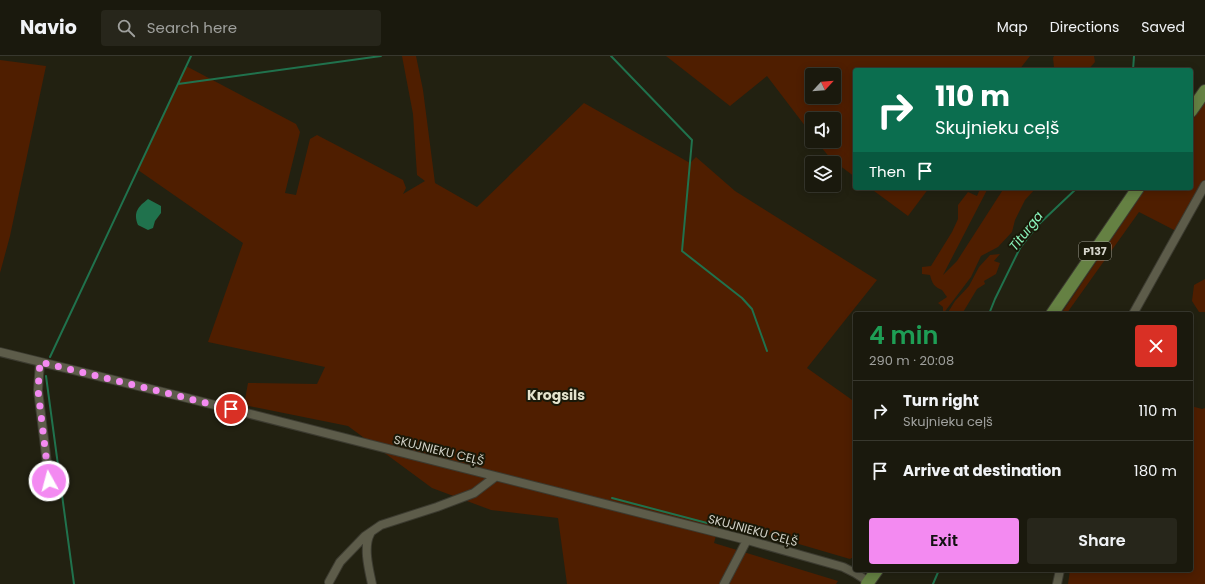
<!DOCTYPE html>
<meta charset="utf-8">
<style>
body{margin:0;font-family:Poppins,sans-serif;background:#27261b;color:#f1f3f6;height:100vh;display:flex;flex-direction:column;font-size:15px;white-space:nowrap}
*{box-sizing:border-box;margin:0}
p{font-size:13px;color:#9fa09d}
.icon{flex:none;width:22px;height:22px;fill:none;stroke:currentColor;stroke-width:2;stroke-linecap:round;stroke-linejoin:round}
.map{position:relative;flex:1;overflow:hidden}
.side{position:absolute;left:853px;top:256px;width:340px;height:260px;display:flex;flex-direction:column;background:#1a190d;border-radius:4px;box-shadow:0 2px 10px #0003,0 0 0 1px #38382e}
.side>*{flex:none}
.banner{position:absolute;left:853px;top:12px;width:340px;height:122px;border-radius:4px;box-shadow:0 2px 10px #0003,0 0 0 1px #38382e;background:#0b6e4f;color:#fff;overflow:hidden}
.needle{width:26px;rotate:64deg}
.buttons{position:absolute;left:805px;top:12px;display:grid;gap:8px}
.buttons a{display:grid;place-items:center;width:36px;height:36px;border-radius:4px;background:#1a190d;box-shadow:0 2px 10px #0003,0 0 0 1px #38382e;font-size:20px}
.pin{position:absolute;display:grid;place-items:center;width:34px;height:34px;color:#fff;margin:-17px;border:2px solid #fff;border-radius:50%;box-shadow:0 1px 4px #0007}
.me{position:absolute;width:44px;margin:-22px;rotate:353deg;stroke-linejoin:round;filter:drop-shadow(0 0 3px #0008)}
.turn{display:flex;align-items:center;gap:14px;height:84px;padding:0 16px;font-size:18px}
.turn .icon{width:52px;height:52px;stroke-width:2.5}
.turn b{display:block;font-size:28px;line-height:34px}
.then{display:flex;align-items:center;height:38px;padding:0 16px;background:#0003;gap:8px;font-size:15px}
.round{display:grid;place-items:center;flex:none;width:42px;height:42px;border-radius:4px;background:#27261b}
.summary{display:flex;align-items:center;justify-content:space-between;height:68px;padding:0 16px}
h1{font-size:24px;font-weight:600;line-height:30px;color:#1e9e55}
.cta{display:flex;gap:8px;margin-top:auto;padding:8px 16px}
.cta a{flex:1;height:46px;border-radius:4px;background:#f38af1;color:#111;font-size:16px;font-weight:600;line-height:46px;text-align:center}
.cta a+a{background:#27261b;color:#f1f3f6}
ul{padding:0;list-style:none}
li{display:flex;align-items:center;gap:12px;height:60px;padding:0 16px;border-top:1px solid #38382e}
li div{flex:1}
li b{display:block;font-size:15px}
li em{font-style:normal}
header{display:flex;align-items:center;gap:24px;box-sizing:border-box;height:56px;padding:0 20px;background:#1a190d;border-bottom:1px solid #38382e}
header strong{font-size:19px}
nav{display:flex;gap:22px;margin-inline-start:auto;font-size:14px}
.search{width:280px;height:36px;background:#27261b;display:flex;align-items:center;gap:10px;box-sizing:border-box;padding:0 14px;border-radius:4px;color:#9fa09d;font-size:15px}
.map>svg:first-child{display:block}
</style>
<header>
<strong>Navio</strong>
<div class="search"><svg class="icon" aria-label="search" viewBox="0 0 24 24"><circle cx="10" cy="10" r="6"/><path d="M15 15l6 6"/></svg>Search here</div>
<nav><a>Map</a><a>Directions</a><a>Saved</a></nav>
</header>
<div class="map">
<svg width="1205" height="528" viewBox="0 0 1205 528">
<rect width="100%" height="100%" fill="#222111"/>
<!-- green -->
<path fill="#4f1e00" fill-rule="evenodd" d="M402 0H416L423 34 435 127 477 151 584 47 690 107 696 101 735 135 877 224 807 312 855 346V500L850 503 720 465 714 487 838 525 836 528H567L558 462 491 454 432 432 348 370 244 349 248 327 317 328 325 311 208 286 243 187 138 114 186 10 296 68 300 76 285 137 296 139 310 83 317 79 403 124 406 132 403 138 425 125 417 119 413 58Z
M666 0H1030L1019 14H855V121L831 103 816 85H834V63H812V79L767 20 730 50ZM812 19H834V41H812Z
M1054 0H1094L1095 6 1088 14H1051L1054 11 1053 2Z
M0 4 46 10 10 180 0 217Z
M1205 46V124L1176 175 1139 156 1067 257 1063 255 1146 132H1191V66Z
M870 132H929L908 160Z
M976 132H988L943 219 957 205 1004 132H1036L1025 144 1015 164 1012 176 998 191 981 200 971 221 943 258V251L938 247 947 241 942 234C934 231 932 227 930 219L922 218V211L931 210 952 176 958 163V149L968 136 977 140 980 133Z
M1000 198 994 205 1000 207 996 218 984 225 985 228 977 233 962 258H947L955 245 969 230 979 211 990 199Z
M1205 223V256H1199L1192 245 1194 229Z
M1191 350 1202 353 1205 352V528H1068L1070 514H1191Z"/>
<!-- water -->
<path fill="#20724d" d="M148 143 161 150V157L155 165 153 172 148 174 138 169C133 156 138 151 148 143Z"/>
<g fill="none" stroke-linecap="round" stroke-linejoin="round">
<!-- stream -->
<path stroke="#20724d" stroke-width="2" d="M611 0 692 84 682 195 742 242 752 253 767 295
M1133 14 1134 0
M178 28 381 0
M989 258 995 243 1020 192 1038 169 1077 132
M50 301 191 0
M46 320 74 528
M612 442 726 472
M933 528 939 514"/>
<defs>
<path id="minor" d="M1133 258 1205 129
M0 296 187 342 747 484 843 511 855 517 869 526
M40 306 38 334 51 440
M370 478C363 491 369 514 372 528
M329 526 340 506 365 480 381 469 437 451 474 437 495 421
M724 528 747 484
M1057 528 1060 514"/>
<path id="primary" d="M1191 55 1205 35
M1052 258 1138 132
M867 528 877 514"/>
</defs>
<!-- minor casing -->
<use href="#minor" stroke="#3c3b30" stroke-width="10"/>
<!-- primary casing -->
<use href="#primary" stroke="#3c3b30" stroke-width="14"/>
<!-- minor -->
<use href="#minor" stroke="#5d5c4a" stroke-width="8"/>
<!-- primary -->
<use href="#primary" stroke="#658143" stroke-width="12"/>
</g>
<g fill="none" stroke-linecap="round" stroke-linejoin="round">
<!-- route -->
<path stroke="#f38af1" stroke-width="7" stroke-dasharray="0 12.6" d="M49 425 38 334 40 306 231 353"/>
</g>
<g text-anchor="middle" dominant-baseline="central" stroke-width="4" stroke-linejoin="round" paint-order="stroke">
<!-- shield labels -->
<rect fill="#191808" stroke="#9d9c90" stroke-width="1" x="1079" y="186" width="32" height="18" rx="3"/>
<g font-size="11" font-weight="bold" fill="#d5d4ca">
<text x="1095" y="195">P137</text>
</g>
<!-- street labels -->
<g font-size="12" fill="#d5d4ca" stroke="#191808">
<text transform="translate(439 394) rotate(14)">SKUJNIEKU CEĻŠ</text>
<text transform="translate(753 474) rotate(15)">SKUJNIEKU CEĻŠ</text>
</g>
<!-- water labels -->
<g font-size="13" font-style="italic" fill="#8bf7be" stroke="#191808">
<text transform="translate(1026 175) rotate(-52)">Titurga</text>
</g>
<!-- quarter labels -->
<g font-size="14" font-weight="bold" fill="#e4e3cd" stroke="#191808">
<text x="556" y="339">Krogsils</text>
</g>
</g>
</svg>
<div class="buttons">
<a><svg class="needle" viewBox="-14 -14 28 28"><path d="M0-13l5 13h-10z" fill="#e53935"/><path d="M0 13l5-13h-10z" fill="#9fa09d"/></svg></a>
<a><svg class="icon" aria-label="sound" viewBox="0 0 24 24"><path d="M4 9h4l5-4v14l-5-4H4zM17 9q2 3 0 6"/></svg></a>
<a><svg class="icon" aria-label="layers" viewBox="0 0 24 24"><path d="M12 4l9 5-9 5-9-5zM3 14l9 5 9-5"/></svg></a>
</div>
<div class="pin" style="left:231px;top:353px;background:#d93025"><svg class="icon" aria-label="arrive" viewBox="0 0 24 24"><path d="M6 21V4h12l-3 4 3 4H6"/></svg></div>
<svg class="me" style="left:49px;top:425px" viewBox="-20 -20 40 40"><circle r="17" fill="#f38af1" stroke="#fff" stroke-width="3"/><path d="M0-11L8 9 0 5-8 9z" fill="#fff"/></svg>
<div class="banner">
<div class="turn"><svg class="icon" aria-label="right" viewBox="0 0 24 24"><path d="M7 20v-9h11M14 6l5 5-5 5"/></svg><div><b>110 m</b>Skujnieku ceļš</div></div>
<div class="then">Then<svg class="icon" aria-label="arrive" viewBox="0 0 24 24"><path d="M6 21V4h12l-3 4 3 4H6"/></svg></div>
</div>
<section class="side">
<div class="summary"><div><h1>4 min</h1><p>290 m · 20:08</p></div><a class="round" style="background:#d93025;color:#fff"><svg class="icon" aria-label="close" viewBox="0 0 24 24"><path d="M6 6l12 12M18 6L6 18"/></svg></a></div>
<ul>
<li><svg class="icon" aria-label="right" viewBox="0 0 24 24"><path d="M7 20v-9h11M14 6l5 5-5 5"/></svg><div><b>Turn right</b><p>Skujnieku ceļš</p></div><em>110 m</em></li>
<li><svg class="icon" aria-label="arrive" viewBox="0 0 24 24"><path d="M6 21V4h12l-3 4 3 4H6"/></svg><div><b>Arrive at destination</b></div><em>180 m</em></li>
</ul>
<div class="cta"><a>Exit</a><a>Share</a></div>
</section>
</div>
